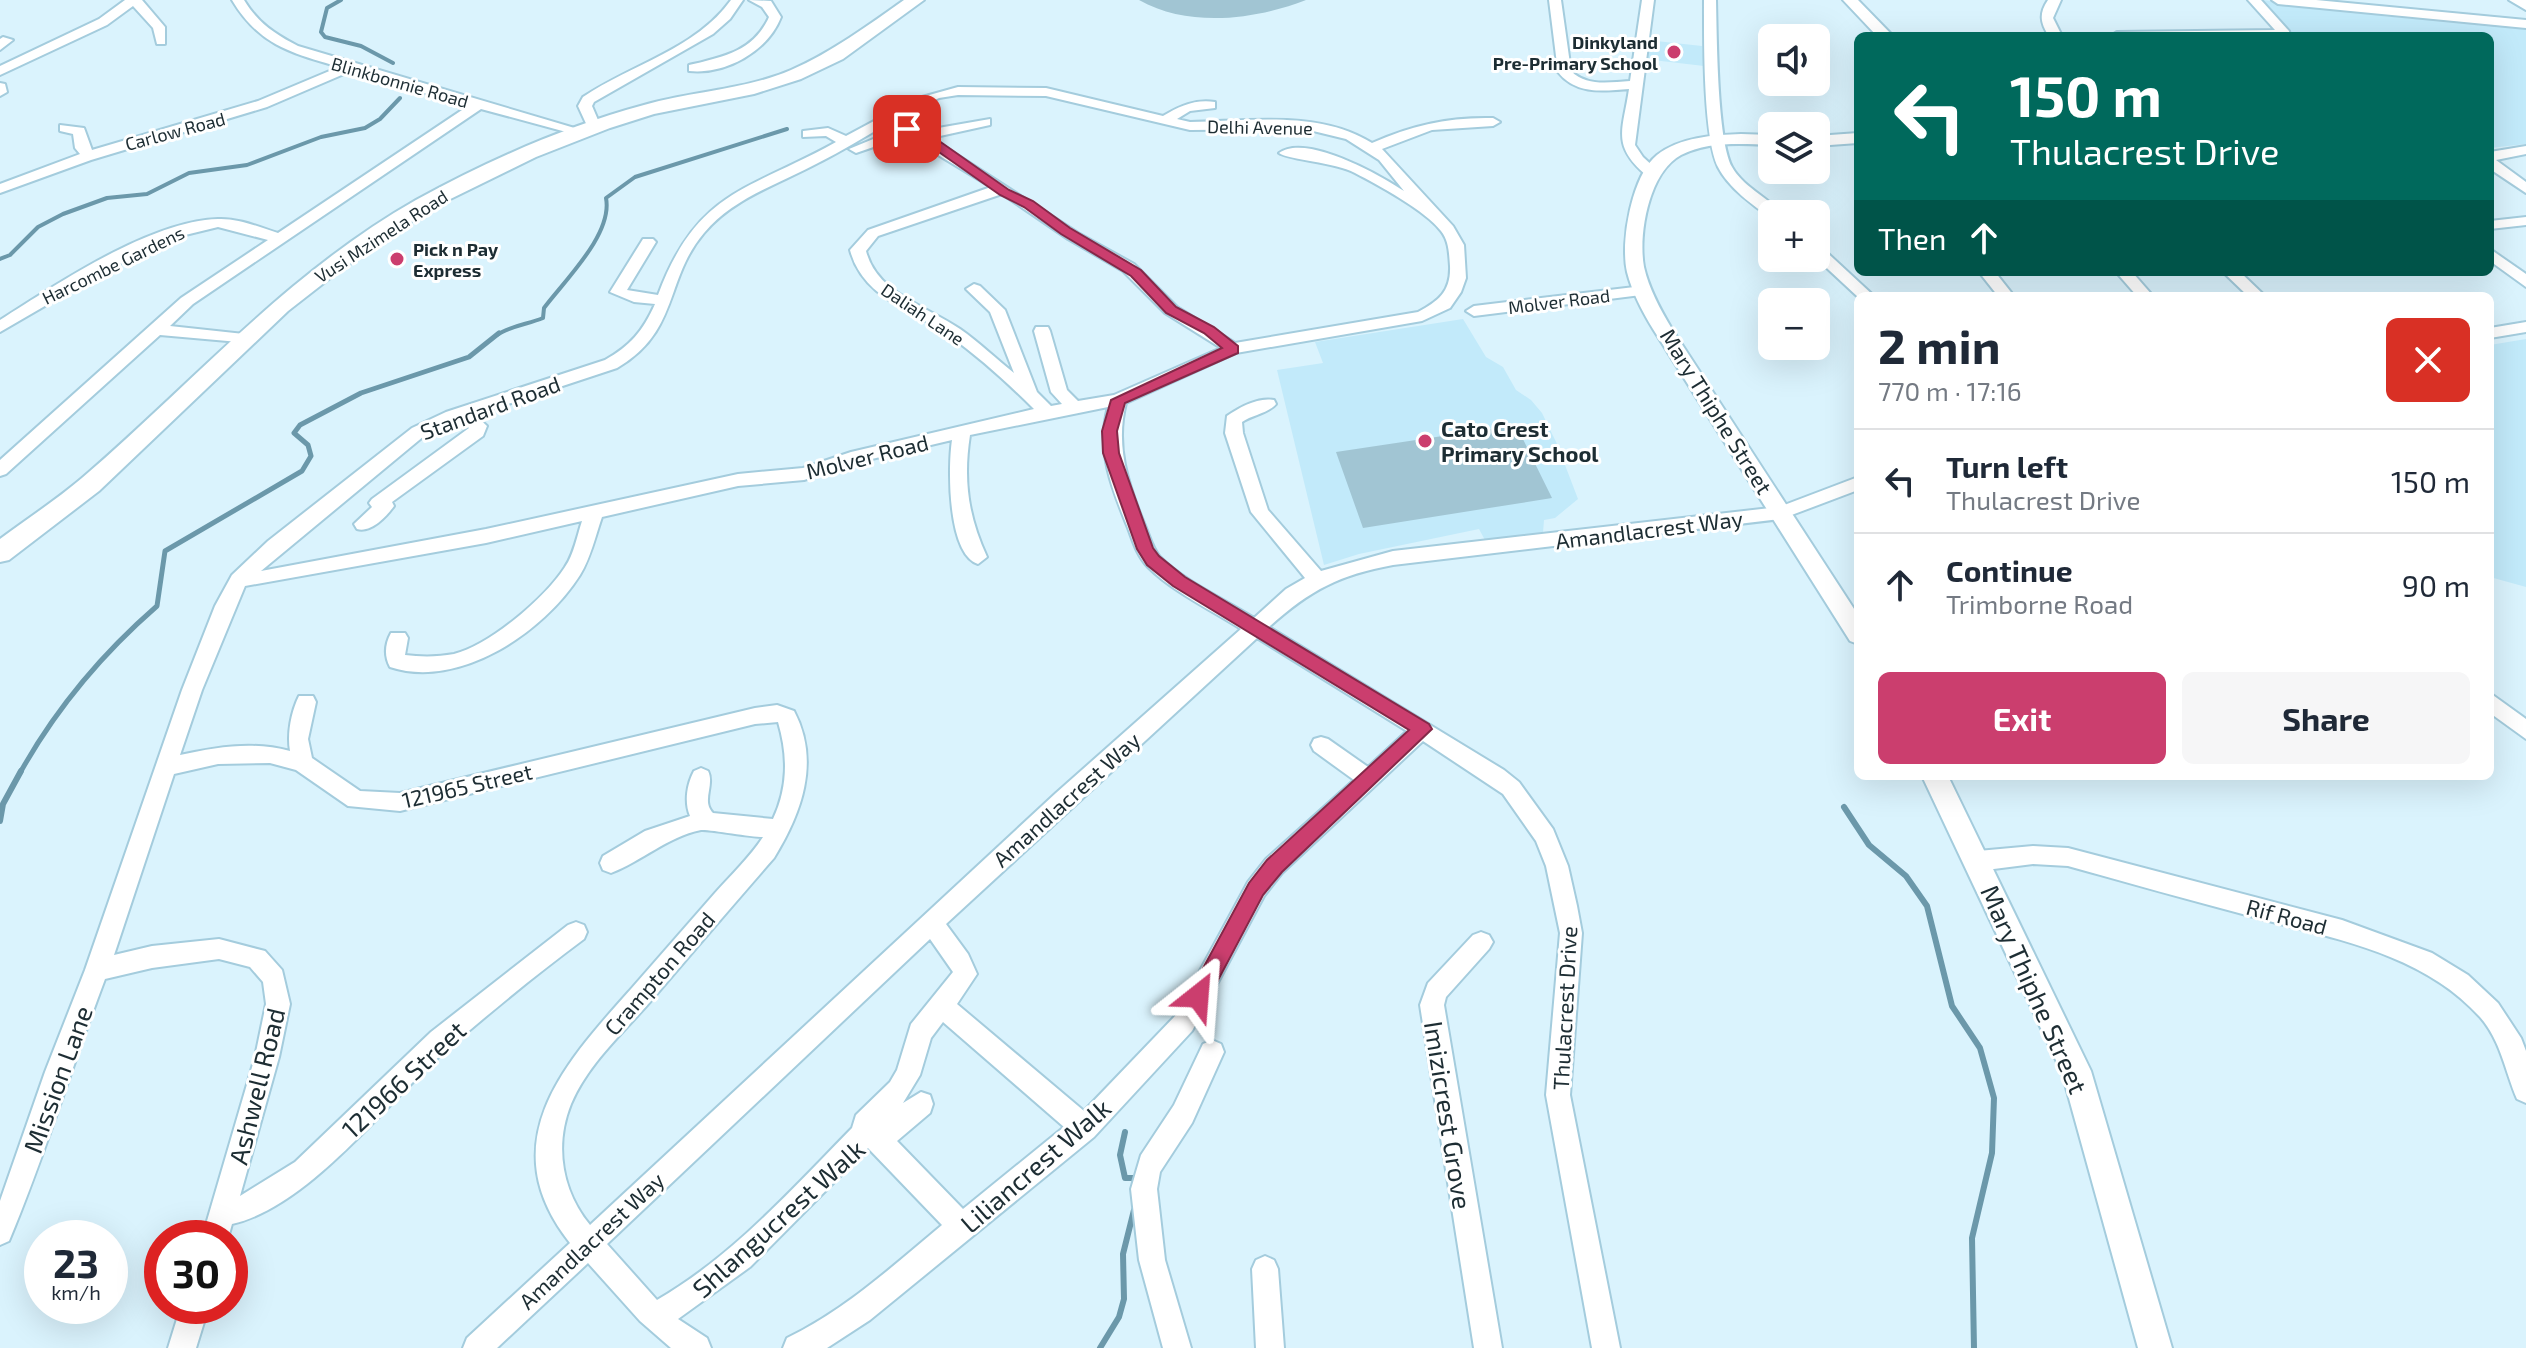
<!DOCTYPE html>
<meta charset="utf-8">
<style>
body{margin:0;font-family:"Exo 2",sans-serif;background:#f6f6f7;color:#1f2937;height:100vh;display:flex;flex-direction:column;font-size:30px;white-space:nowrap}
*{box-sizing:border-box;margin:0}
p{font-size:26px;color:#747a83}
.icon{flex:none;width:44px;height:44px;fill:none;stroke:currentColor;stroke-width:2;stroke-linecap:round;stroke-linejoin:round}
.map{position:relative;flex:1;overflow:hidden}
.details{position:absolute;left:1854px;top:292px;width:640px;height:488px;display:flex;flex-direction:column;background:#fff;border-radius:12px;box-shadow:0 8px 32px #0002}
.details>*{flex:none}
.guide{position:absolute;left:1854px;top:32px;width:640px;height:244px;border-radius:12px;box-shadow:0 8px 32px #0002;background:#00695c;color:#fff;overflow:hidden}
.tools{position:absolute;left:1758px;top:24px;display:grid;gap:16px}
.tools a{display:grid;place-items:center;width:72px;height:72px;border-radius:12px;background:#fff;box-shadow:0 8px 32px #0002;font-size:40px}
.speed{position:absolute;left:24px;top:1220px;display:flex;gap:16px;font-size:40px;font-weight:700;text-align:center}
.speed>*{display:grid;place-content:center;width:104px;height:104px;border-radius:50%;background:#fff;box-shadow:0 8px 32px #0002;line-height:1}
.speed small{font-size:20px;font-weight:400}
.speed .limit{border:12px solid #d22;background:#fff;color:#111}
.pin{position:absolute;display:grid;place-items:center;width:68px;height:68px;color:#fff;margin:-34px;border-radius:16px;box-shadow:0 4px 12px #0006}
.me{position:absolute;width:88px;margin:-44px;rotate:28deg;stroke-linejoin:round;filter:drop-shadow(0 0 6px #0008)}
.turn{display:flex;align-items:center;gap:28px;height:168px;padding:0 24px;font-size:36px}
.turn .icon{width:104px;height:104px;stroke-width:2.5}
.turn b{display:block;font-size:56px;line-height:68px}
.then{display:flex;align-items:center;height:76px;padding:0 24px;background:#0003;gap:16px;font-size:30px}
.round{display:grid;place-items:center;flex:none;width:84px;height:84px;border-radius:12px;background:#f6f6f7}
.head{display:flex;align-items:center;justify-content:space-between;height:136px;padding:0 24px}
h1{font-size:48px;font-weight:700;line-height:60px}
.cta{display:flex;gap:16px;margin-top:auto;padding:16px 24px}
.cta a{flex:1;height:92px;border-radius:12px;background:#cb3e6e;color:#fff;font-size:32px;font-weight:700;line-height:92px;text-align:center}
.cta a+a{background:#f6f6f7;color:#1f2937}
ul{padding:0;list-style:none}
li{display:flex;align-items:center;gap:24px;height:104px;padding:0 24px;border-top:2px solid #e0e1e3}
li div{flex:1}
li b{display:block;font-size:30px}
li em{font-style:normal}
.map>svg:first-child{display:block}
</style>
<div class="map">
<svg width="2526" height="1348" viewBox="0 0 2526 1348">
<rect width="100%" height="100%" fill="#daf3fd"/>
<!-- built -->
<path fill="#c2eafa" d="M2263 0 2364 11 2382 16 2526 28V144L2490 148V36H2292L2259 3Z
M1647 40 1702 46 1704 66 1644 59Z
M1463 319 1486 357 1503 367 1516 390 1531 400 1542 413 1557 444 1578 499 1555 518 1544 520 1543 533 1486 542 1479 529 1359 554 1324 565 1277 370 1323 363 1315 342Z
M2526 339V587L2490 577V345Z"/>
<!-- green -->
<path fill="#a1c5d3" d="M1139 0H1306C1254 20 1189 28 1139 0Z
M1516 425 1552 498 1363 528 1336 452Z"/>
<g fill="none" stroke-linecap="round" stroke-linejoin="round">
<!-- stream-far2 -->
<path stroke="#6b98aa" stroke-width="4" d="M341 0 327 8 321 32 325 37 361 46 393 63
M0 259 10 255 38 227 63 214 107 198 147 194 189 173 247 165 321 137 365 128 380 119 400 98
M497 335C509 326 529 324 543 318L544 308C565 280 613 234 606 198L635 177 787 129"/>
<!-- stream-far1 -->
<path stroke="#6b98aa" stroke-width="5" d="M20 773C55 710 103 653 157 606L165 551 302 471 311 456 308 445 294 433 300 425 361 393 469 357 499 333"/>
<!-- stream -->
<path stroke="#6b98aa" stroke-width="6" d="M1844 807 1869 845 1906 876 1927 906 1952 1006 1980 1048 1994 1098 1992 1153 1972 1238 1974 1348
M0 821 3 804 21 771
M1125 1132 1120 1155 1125 1178H1133L1137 1184
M1100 1348 1119 1317 1124 1299 1123 1254 1134 1210"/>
<defs>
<path id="minor" d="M125 0H142L165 27V44H157L153 28 133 6 107 25 0 75V66L99 19Z
M232 0H244C258 23 275 34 298 46L588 132 581 136 481 109 193 304 170 326 244 334 250 335V343L160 335 6 474 0 476V460L181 298 268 240 218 227 173 238 112 267 0 332V320C57 284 150 221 218 219 238 218 259 227 278 233L468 106 351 71 267 107 91 160 0 193V184L80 154 75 148 73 134 60 131V125L84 128 92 150 258 101 339 67C291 53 259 45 232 0Z
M731 0H743L730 19 713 34 594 102 592 106 601 127 589 130 578 106 583 97C632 64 696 49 731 0Z
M749 0 771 1 781 17C768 51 726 75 689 71V65C723 57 754 51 769 17L762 7Z
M1549 0H1561L1571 71C1587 87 1610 82 1630 81L1642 0H1654L1635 145 1643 157 1656 169V175H1646C1611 145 1623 130 1629 89 1603 91 1576 95 1558 72Z
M1704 0H1716C1717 36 1717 139 1732 167 1743 187 1768 197 1782 214H1772V218C1754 207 1728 187 1718 167 1703 136 1704 37 1704 0Z
M2048 0H2061L2053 18 2062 36H2049C2040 23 2039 13 2048 0Z
M2248 0H2261L2289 31 2290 36H2111L2117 32 2275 30Z
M2272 0H2316L2526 20V28L2278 4Z
M3 37 13 40 0 50V39Z
M0 83 5 84 7 92 0 96Z
M958 87 1046 88 1163 116C1180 106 1195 99 1215 102V108L1190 111 1177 119 1190 122C1249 121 1320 110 1372 143 1412 125 1449 117 1493 118L1500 122 1493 126 1432 130 1382 149 1453 226 1464 245 1466 278 1461 292 1450 308 1422 321 1236 353 1126 403C1115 446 1128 484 1144 523 1149 534 1152 548 1160 557 1185 582 1224 599 1254 618L1286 589 1305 578 1251 512 1225 433 1227 416C1240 407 1258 397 1274 400L1276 404C1269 413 1252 415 1242 422L1243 433 1268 510 1321 571 1393 551 1779 507 1858 477V490L1781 519 1393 565C1339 575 1310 590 1269 627L1504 770 1519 782 1553 829 1568 866 1577 906 1582 933 1570 1095 1620 1348H1592L1546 1095 1560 933 1546 866 1536 841 1503 794 1423 741 1282 873 1264 896 1192 1031 1094 1137 870 1320 827 1348H783L787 1338C845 1310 893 1266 942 1225L868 1148 750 1267 678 1319 707 1338 711 1348H671L640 1321 588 1263 497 1348H463L467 1338 570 1243C491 1143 564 1064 631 989 659 957 687 925 715 893 731 875 750 857 763 837 750 837 708 829 701 830 667 837 642 861 611 873L603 870 600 863 603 856 645 831 690 816C684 802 687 784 694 771L701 768 708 771C715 785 701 801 713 813L773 819C788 787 788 756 778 722L755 724 400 811 348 806 296 770 270 763 218 764 174 774 114 955 152 946 219 939 265 951 282 970 290 1004 279 1057 240 1196 295 1162 431 1032 568 925 576 922 584 925 587 932 584 939C538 973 493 1010 450 1047 389 1099 311 1206 232 1224L228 1238H202L255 1057 266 1004 263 982 250 967 219 959 152 968 105 979C72 1066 45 1155 9 1241L0 1245V1201L45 1072 85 970 182 690 215 606 232 575 268 541 412 428 446 412 605 360C630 346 643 331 655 304L634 302 610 292 643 239H653L656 242 627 290 658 295C697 190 748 191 836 142L826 136 803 137V131L828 128 846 136 915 99ZM958 95 1046 96 1190 130 1305 129 1346 139 1379 160 1404 191C1380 175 1306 133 1279 153 1288 160 1335 162 1355 173 1378 185 1426 211 1441 231 1449 241 1449 253 1450 266 1451 291 1439 301 1418 312L1235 343 1177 307 1134 264 1078 233 931 138 990 125V119L921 131 897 119 939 98ZM887 124 991 187 868 230 850 250C863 299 913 310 950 336 979 357 1009 384 1034 409L851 452 803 468 738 474 486 529 261 571 424 436 459 420 469 428 372 499 369 503 372 507 354 524 357 529C371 533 386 517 394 506L392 502 483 436 487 426 475 415 617 368C680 331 664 280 704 233 733 198 779 184 818 163 842 151 864 137 887 124ZM1002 194 1068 239 1123 271 1165 313 1221 348 1114 395 1078 401 1067 390 1050 331 1048 327H1036L1034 331 1051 392 1062 404 1051 406 1037 392 1005 310 980 286 974 284 966 289 990 312 1014 373C996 359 979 342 960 329 927 306 877 294 866 251L878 236ZM1108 407C1096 450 1112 489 1128 528 1133 541 1137 556 1148 567 1173 592 1211 610 1241 629L1056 793 590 1225C562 1191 554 1146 571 1104 588 1064 622 1034 650 1002 691 954 732 906 774 858 801 814 821 762 794 711L777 705 755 708 400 793 360 791 312 758 308 739 316 702 313 696H299C291 712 287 734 290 751 253 741 217 747 180 755L202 690 245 586 486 543 582 521C577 536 574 554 565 567 545 598 490 645 454 654 438 657 421 657 405 655L408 638 405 633H391C385 644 384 656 390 667 459 690 544 632 580 575 591 557 595 537 602 517L738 486 804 480 855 463 952 440C948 466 947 554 978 564L987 557C968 516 963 480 970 435ZM1257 638 1407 731 1368 767 1328 739 1321 737 1314 739 1311 745 1314 751 1354 780 1266 859 1248 882 1176 1015 1084 1111 957 1004 977 974 968 954 946 924ZM930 939 953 972 911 1024 897 1070 890 1082 856 1115 852 1128C791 1190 733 1256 657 1300L607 1244ZM943 1022 1064 1127 963 1209 897 1141 930 1113 933 1104 930 1095 921 1092 903 1103 920 1075 931 1038Z
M883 135 905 146 898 150 882 144 856 153 849 149Z
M2526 146V154L2496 160 2526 182V193L2490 169V152Z
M2526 217V225L2490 229V221Z
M1816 245 1821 247 1874 296 1858 297 1816 258Z
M2490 249 2526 274V287L2490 261Z
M1979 272H1995L2014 296H1998Z
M2116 272H2132L2153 296H2137Z
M2223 272H2240L2265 296H2248Z
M1643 286 1649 288V294L1474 316 1466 311 1474 306Z
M2526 322V332L2490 338V328Z
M2490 693 2526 719V739L2490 713Z
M2033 846 2068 848 2342 920 2432 953 2468 975 2498 1003 2521 1038 2526 1051V1103L2517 1099C2505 1071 2501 1041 2480 1017 2422 952 2330 938 2250 916 2189 900 2129 883 2068 866L2033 864 1978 871 1970 868 1967 861 1970 854 1978 851Z
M1481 932 1489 935 1493 942 1489 949 1446 997 1444 1005 1502 1348H1474L1420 1005 1428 983 1473 935Z
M1212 1040 1221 1044 1224 1052 1192 1123 1160 1172 1157 1189 1165 1260 1191 1348H1163L1139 1260 1131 1189 1141 1155 1174 1105 1203 1044Z
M1265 1256 1274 1260 1278 1269 1284 1348H1256L1252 1269 1256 1260Z
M181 1306H209L196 1348H168Z"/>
<path id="tertiary" d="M1843 0H1858L1893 36H1877Z
M2509 0H2526V10Z
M1858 133V143L1816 146V136Z
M1741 134 1772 135V145C1742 144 1708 141 1681 155 1649 172 1638 234 1644 267 1649 289 1660 309 1672 329L1858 615V644L1850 641 1653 329C1642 311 1632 292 1627 272 1620 242 1632 175 1657 155 1680 137 1713 135 1741 134Z
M1922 776H1948L2091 1071 2172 1348H2138L2062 1073Z"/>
<path id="secondary" d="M904 0H924L843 59 801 79 754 94 654 114 610 128 536 157 430 209 338 272 288 311 99 491 9 560 0 562V539C27 519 56 500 82 478 194 382 286 274 416 200 487 161 566 126 644 105 693 91 745 90 791 70 832 52 867 26 904 0Z"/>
</defs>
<!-- minor casing -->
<use href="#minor" stroke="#a4ccdd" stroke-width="4"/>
<!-- tertiary casing -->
<use href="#tertiary" stroke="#a4ccdd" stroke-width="4"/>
<!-- secondary casing -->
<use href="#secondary" stroke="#a4ccdd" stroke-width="4"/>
<!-- minor -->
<use href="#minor" fill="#fff" fill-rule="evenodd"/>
<!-- tertiary -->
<use href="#tertiary" fill="#fff" fill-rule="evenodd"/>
<!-- secondary -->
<use href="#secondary" fill="#fff" fill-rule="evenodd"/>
</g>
<!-- route -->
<path fill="#cb3e6e" stroke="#842848" stroke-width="2" d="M907 125 935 138 1009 190 1033 201 1070 228 1141 270 1176 307 1214 327 1238 346V353L1125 403 1117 431 1119 453 1153 548 1159 556 1185 577 1429 724 1432 729 1282 872 1263 895 1206 1003 1198 1006 1191 1003 1188 996 1249 883 1267 860 1409 730 1173 586 1147 565 1137 549 1103 453 1102 431 1111 400 1222 348 1204 333 1166 313 1131 276 1061 234 1024 207 1000 195 926 143 903 132V127Z"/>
<!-- markers -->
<g fill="#cb3e6e" stroke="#fff" stroke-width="3">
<circle cx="1674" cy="52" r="8"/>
<circle cx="397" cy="259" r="8"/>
<circle cx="1425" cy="441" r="8"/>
</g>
<g text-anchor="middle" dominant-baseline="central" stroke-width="6" stroke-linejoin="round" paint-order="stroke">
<!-- far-poi labels -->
<g font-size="18" font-weight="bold" fill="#1d2d33" stroke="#fff" text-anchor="end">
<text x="1658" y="42">Dinkyland<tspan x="1658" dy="21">Pre-Primary School</tspan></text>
<text x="413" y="249" text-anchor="start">Pick n Pay<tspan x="413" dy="21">Express</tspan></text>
</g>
<!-- far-street labels -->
<g font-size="18" fill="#1d2d33" stroke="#fff">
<text transform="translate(400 82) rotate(16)">Blinkbonnie Road</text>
<text transform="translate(1260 127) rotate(1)">Delhi Avenue</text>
<text transform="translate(175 131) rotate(-15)">Carlow Road</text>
<text transform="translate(381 236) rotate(-33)">Vusi Mzimela Road</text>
<text transform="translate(113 265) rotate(-26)">Harcombe Gardens</text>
<text transform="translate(1559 301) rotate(-7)">Molver Road</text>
<text transform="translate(923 314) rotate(34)">Daliah Lane</text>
</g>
<!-- street labels -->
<g font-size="22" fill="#1d2d33" stroke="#fff">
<text transform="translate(490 407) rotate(-20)">Standard Road</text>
<text transform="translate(1717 411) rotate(58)">Mary Thiphe Street</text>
<text transform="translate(867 456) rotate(-14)">Molver Road</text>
<text transform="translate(1649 529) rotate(-7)">Amandlacrest Way</text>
<text transform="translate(467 785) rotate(-13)">121965 Street</text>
<text transform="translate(1066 799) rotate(-42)">Amandlacrest Way</text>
<text transform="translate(2287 916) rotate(15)">Rif Road</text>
<text transform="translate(659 973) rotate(-49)">Crampton Road</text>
<text transform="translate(1564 1008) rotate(-87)">Thulacrest Drive</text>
<text transform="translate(591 1240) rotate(-43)">Amandlacrest Way</text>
</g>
<!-- poi labels -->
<g font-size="22" font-weight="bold" fill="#1d2d33" stroke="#fff" text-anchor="start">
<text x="1441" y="428">Cato Crest<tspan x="1441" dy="25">Primary School</tspan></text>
</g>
<!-- near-street labels -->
<g font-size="26" fill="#1d2d33" stroke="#fff">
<text transform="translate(2035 989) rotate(66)">Mary Thiphe Street</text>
<text transform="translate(57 1079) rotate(-70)">Mission Lane</text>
<text transform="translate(403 1079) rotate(-43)">121966 Street</text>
<text transform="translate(256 1086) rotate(-76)">Ashwell Road</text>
<text transform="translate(1449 1115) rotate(81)">Imizicrest Grove</text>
<text transform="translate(1035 1165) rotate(-41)">Liliancrest Walk</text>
<text transform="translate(778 1218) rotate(-42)">Shlangucrest Walk</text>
</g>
</g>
</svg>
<div class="tools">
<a><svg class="icon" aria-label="sound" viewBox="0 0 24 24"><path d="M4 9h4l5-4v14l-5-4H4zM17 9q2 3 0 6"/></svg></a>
<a><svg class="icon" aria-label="layers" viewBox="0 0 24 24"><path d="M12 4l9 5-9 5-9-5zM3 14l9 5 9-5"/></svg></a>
<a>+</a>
<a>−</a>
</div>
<div class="speed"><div>23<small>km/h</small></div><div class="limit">30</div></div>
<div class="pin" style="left:907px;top:129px;background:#d93025"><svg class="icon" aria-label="arrive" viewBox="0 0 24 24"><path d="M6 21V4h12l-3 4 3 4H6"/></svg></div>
<svg class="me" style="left:1198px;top:996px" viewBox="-20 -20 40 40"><path d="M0-17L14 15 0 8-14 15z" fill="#cb3e6e" stroke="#fff" stroke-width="4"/></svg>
<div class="guide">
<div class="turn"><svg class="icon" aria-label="left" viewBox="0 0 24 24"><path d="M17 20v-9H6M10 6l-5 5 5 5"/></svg><div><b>150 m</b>Thulacrest Drive</div></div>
<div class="then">Then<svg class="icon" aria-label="ahead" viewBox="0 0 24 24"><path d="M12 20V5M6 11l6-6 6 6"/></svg></div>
</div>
<section class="details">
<div class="head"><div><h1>2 min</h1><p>770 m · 17:16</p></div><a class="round" style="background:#d93025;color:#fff"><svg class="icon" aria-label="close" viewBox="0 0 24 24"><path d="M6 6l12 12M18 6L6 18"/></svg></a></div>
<ul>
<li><svg class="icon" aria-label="left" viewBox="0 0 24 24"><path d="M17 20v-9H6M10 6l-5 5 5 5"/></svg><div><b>Turn left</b><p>Thulacrest Drive</p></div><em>150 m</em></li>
<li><svg class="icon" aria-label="ahead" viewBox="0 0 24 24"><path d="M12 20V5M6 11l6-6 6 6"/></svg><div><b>Continue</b><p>Trimborne Road</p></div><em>90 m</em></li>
</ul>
<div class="cta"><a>Exit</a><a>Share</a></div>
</section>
</div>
